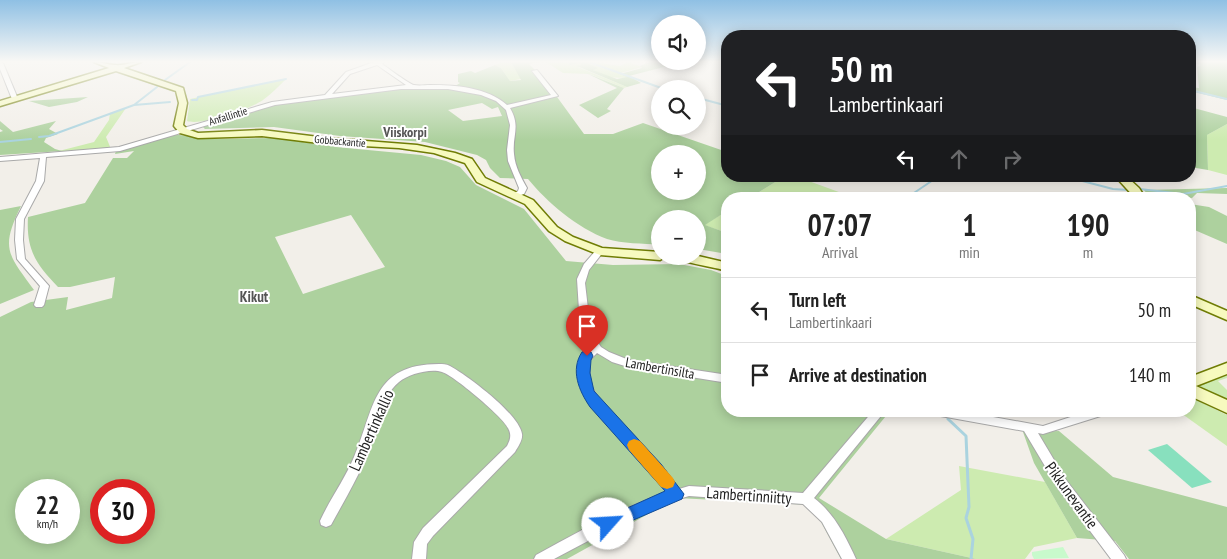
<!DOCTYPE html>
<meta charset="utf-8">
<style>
body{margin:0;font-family:"PT Sans Narrow",sans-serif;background:#f6f6f6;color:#222;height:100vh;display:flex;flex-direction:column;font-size:19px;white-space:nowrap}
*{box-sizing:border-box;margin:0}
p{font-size:16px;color:#767676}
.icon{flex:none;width:28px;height:28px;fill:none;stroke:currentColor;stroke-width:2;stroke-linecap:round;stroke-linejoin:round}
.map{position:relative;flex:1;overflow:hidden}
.sheet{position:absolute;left:721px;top:192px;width:475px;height:225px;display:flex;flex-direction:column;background:#fff;border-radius:20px;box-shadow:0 2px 12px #0003}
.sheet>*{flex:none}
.guide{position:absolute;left:721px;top:30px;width:475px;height:152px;border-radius:20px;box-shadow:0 2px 12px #0003;background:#202124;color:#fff;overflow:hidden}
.fabs{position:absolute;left:651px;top:15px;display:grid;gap:10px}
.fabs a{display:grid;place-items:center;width:55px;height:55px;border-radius:50%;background:#fff;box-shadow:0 2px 12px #0003;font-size:25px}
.speed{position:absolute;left:15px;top:479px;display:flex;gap:10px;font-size:25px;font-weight:700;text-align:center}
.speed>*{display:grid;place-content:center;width:65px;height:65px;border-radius:50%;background:#fff;box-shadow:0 2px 12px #0003;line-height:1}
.speed small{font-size:12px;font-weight:400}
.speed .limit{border:8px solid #d22;background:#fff;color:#111}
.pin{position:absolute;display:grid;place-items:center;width:42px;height:42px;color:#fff;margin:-51px -21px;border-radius:50% 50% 50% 0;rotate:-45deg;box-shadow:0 0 5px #0007}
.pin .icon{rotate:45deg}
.me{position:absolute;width:55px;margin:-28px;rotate:64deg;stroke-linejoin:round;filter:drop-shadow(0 0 4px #0008)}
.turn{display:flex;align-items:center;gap:18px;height:105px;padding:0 25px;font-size:22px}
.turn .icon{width:65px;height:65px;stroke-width:2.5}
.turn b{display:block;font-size:35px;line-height:42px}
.lanes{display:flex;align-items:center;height:48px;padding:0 25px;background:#0003;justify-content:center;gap:25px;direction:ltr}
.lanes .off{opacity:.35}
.eta{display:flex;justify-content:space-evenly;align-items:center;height:85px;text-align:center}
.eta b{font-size:30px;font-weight:800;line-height:35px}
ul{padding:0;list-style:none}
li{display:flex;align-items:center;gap:15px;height:65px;padding:0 25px;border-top:1px solid #e0e0e0}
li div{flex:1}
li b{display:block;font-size:19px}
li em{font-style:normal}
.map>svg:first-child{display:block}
</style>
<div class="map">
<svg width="1227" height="559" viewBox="0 0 1227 559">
<rect width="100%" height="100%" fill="#f2efe9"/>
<!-- grass -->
<path fill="#cdebb0" d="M503 62H511L521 79 510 81 501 68 495 65Z
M546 62H567L570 65 580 63 582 64 578 67 627 87 624 88 590 74 563 73Z
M593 62 620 66 628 62 642 67 621 73 628 77C613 80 596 75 586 63Z
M286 79C279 86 271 94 263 100 250 109 202 126 187 121L190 99Z
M126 108 106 137 111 149 55 152 94 142 109 120 110 113Z
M1227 124V175L1208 170 1207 135Z
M785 176H795L858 199H748Z
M727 211V233L704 225Z
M1227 373V378L1218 381 1227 390V404L1198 388 1197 385Z
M1190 397 1227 415V446L1178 411H1190Z
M959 466 1045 482 1077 538 1034 547 1025 559H976L886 539 961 490Z"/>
<!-- forest -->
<path fill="#add19e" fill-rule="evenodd" d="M511 62H538L529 64 544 79 584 134H613L643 123 727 152 728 176H785L748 199H728L727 211 705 225 727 233V254L698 249V219H660V245C643 243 622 244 607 239 577 228 547 202 528 179L500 178 490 168 486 160 477 155 425 142 340 136 274 127 205 129 202 126 269 105 415 87 449 90 460 83 458 82V74L471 71 475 73 495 65 501 68 510 81 521 80ZM482 103 492 109 498 107 502 116 463 121 448 110ZM660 154H698V191H660Z
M567 62H591L587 63 598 68 593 70 617 79 627 77 620 74 642 68 640 66 649 62H683L629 76 641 83 627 87 577 66 581 65 580 63 570 65Z
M1190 62H1227V100L1190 91V87L1199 88 1197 67 1201 65Z
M586 73 624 88 607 109 611 111 598 118 579 105 617 88Z
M88 97 77 102 49 107 29 101Z
M1190 107 1227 117V124L1207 135 1208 170 1190 167Z
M0 121 13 132 56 121 49 129 58 134 46 138 44 142 55 149 62 151 0 155V132L3 131 0 129Z
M171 134 214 139 276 138 336 147 421 155 446 161 460 167 476 185 524 209 566 261 613 265 679 264 711 270 727 276 728 411H890L819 498 886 539 976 559H841L812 505 677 498 567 559H0V317L31 302 68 297 66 310 112 298 115 277 70 287H58C36 264 26 250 28 217L85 203 113 158H127L134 151 115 154 116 151 138 146ZM351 215 385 267 303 294 275 237ZM26 490H69V532H26ZM101 490H144V532H101Z
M1227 188V194L1197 193 1192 198 1147 194 1144 190Z
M1190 204 1209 207 1227 216V244L1190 228Z
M21 206C0 249 8 254 34 290L0 304V210Z
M1059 431 1113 477 1227 507V559H1129L1115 541 1077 538 1034 463 1023 432Z"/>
<!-- park -->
<path fill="#c8facc" d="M1063 547 1069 558 1034 559 1032 555V552Z"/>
<!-- pitch -->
<path fill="#88e0be" d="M1167 444 1212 482 1192 488 1148 450Z"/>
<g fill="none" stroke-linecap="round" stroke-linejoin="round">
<!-- stream-far1 -->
<path stroke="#aad3df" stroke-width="2" d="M589 62 664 89
M165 80 190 62
M1190 90 1227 99
M698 98 728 106
M192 100H197L198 97 286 79
M134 105 157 87
M39 137 49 136 134 105 170 102
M0 142 31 139
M1032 176 1059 179 1067 177 1113 189 1129 190
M1140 189 1183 194 1227 186
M905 199 939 176"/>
<!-- stream -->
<path stroke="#aad3df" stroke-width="3" d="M948 419 966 436 969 507 966 518 973 539 971 559"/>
<defs>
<path id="street" d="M0 62 3 63 18 99 17 100 12 99 0 69Z
M374 62H384L382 64C388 68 409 84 414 85 419 86 425 85 430 85 455 85 487 87 507 105L551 95 532 71 537 70 558 96 510 108C521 127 512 135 514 154 515 167 521 177 527 188L524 194 515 197 511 195 518 191 519 188 508 161 507 150 510 125 506 110 496 101 481 95 448 89H401L275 105 120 151 46 157 44 181 24 219 23 240 25 259 49 286 44 305 42 307H36L34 305 40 286 17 259 15 240 16 219 36 181 40 158 0 161V157L119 147 272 102 325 95 346 72ZM377 65 406 85 332 94 350 74Z
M597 249H600L604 251 589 270 585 283 590 326 593 335 601 347 609 352 629 360 728 375V383L628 367 612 362 597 353 589 361 590 383 599 400 659 465 679 489 689 486 803 493 873 411H885L814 498C834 513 846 537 856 559H842L822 522 803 504 689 496 672 501 637 515 554 559H534L536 555C579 531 621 509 667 492L651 471 591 406 583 393 580 383 579 360 591 347 583 335 580 326 577 279 584 264Z
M439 364C443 364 446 364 450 366 468 376 519 414 522 434 523 440 518 447 515 452L433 536 427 544 426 559H412L414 542 423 528 507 446C510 440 512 435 508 428 503 417 453 375 442 372 431 368 408 374 399 382 379 398 375 435 366 458 356 481 343 503 331 525L326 527 321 525 320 521C330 499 345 479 354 457 375 408 372 364 439 364Z
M930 411H960L1043 426 1089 411H1108L1107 414 1043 434 1038 433 1066 480 1124 555 1126 559H1111L1058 488 1024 431 935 415 931 414Z"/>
<path id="secondary" d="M94 62C102 62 108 65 115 65 122 66 133 62 141 62L124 68 183 88 187 103 183 125 187 129 198 133 262 130 327 138 417 145 455 153 472 159 485 178 533 200 557 227 573 237 602 248 660 252V256H666L660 260 600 255 565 241 549 231 525 204 477 182 465 163 434 153 399 148 327 144 262 136 198 138 180 133 174 126 179 103 176 91 116 71 0 106V101L109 68Z
M1115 176H1126L1139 188 1146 199H1136Z
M668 256H698L728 263V271C718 268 672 260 668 256Z
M1190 295 1227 311V320L1190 304Z
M1227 363V374L1196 386 1227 400V413L1190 396V377Z"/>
</defs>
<!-- street casing -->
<use href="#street" stroke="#a9a9a9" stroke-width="2"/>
<!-- secondary casing -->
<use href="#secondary" stroke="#707d05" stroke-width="3"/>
<!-- street -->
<use href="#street" fill="#fff" fill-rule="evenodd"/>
<!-- secondary -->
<use href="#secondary" fill="#f7fabf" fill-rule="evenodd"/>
</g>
<!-- sky -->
<linearGradient id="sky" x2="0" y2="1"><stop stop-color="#8fc0e4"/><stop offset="0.44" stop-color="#f9f8f5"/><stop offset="1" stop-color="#f9f8f5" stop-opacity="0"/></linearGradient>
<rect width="1227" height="140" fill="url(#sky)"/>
<!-- route -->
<path fill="#1a73e8" stroke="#114b97" d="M587 351 591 352 593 356 591 360 590 373 594 391 661 464 684 494 682 499 608 531 603 529 600 524 603 519 665 491 590 407C579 391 570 370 582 352Z"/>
<!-- slow -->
<path fill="#f59e0b" d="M634 439 640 441 673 478 675 482 673 487 667 489 661 487 629 450 627 445 629 441Z"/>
<g text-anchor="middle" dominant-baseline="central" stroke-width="4" stroke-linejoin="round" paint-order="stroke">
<!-- far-street labels -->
<g font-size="11" fill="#222" stroke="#fff">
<text transform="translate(228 116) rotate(-17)">Anfallintie</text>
<text transform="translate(340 141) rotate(5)">Gobbackantie</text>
</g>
<!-- far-quarter labels -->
<g font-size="14" font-weight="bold" fill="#555" stroke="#fff">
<text x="405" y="132">Viiskorpi</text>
</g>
<!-- street labels -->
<g font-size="14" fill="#222" stroke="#fff">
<text transform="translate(660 368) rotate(10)">Lambertinsilta</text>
</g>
<!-- neighbourhood labels -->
<g font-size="15" font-weight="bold" fill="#555" stroke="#fff">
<text x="254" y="296">Kikut</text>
</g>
<!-- near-street labels -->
<g font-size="16" fill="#222" stroke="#fff">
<text transform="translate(371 430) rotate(-66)">Lambertinkallio</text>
<text transform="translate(749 495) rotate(4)">Lambertinniitty</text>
<text transform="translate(1072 495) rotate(54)">Pikkunevantie</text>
</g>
</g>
</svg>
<div class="fabs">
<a><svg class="icon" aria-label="sound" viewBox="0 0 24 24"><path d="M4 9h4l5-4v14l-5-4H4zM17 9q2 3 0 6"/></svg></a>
<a><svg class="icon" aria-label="search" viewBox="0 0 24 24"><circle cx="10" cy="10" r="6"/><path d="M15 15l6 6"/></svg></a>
<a>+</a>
<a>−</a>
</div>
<div class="speed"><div>22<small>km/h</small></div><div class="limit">30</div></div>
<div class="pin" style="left:587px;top:356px;background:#d93025"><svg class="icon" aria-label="arrive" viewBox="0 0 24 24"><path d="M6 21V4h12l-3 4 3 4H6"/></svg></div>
<svg class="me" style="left:608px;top:524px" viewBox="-20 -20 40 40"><circle r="19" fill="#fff"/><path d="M0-13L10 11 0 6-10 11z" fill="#1a73e8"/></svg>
<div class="guide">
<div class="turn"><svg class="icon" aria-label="left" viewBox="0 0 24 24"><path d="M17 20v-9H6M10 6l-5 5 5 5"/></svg><div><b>50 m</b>Lambertinkaari</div></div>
<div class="lanes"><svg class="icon" aria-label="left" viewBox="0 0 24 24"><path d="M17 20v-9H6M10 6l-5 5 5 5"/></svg><svg class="icon off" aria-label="ahead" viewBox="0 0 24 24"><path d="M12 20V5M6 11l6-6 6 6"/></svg><svg class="icon off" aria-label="right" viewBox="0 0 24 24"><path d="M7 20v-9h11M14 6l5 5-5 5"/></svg></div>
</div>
<section class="sheet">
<div class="eta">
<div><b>07:07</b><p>Arrival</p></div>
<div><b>1</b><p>min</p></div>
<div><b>190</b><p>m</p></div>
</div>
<ul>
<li><svg class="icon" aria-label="left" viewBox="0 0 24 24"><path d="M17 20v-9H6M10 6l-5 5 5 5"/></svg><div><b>Turn left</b><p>Lambertinkaari</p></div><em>50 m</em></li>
<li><svg class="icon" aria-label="arrive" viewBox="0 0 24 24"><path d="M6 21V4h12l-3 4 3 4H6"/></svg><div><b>Arrive at destination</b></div><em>140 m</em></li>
</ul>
</section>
</div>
